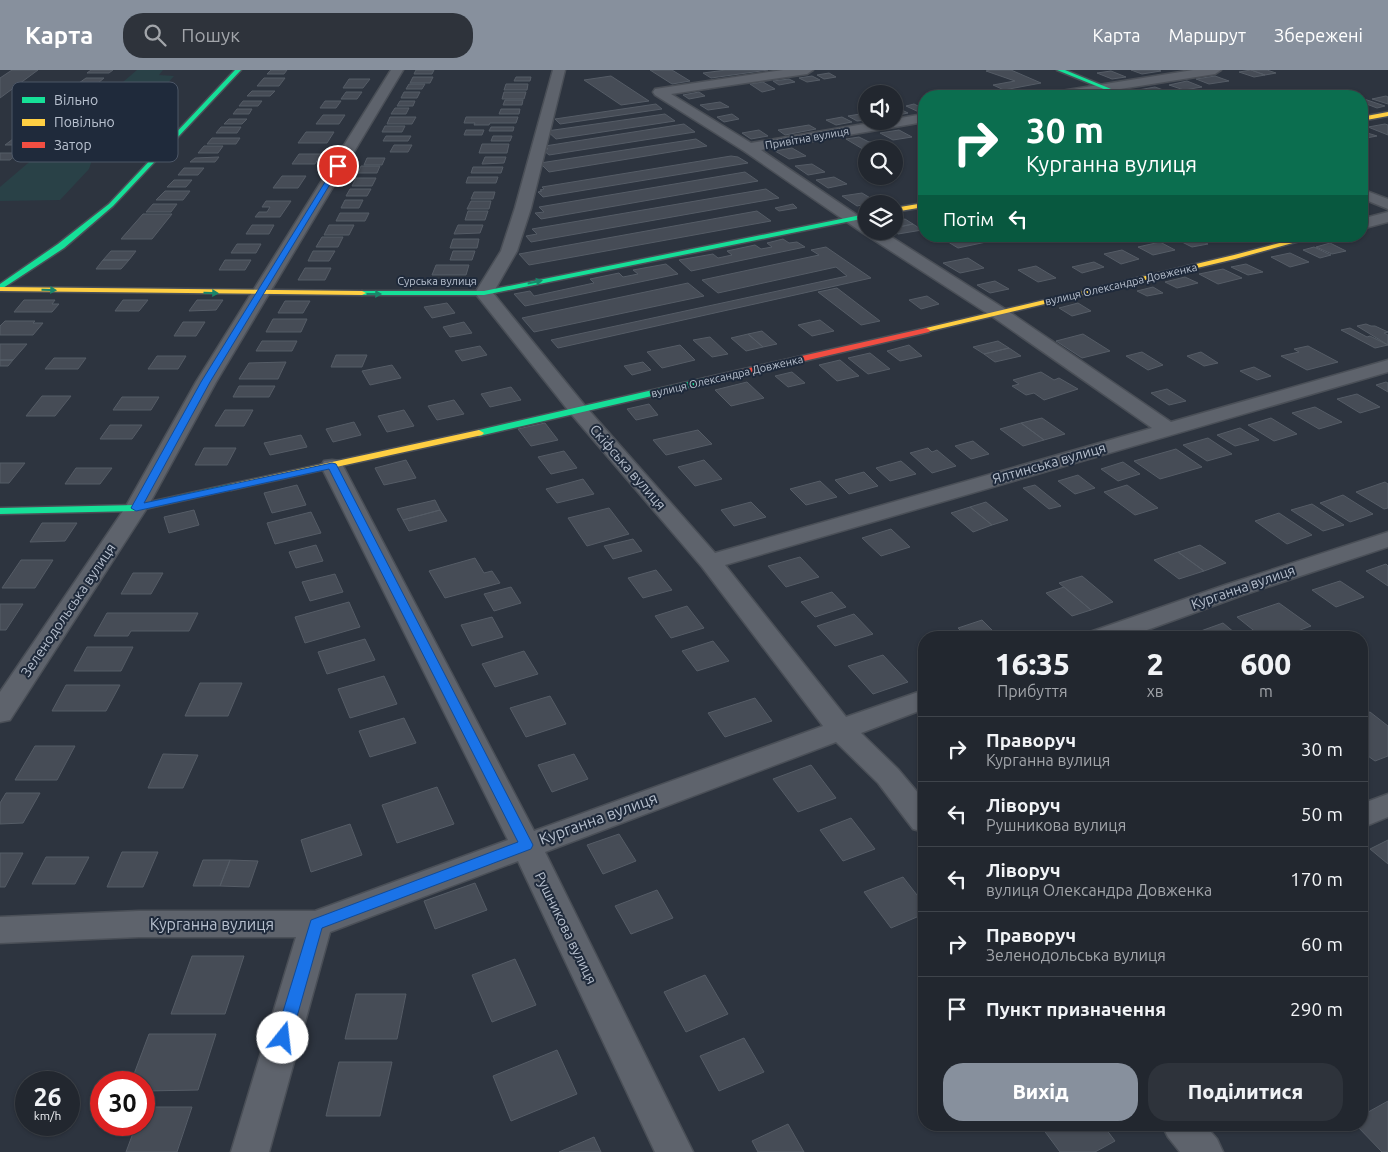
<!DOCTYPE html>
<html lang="uk">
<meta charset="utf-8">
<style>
body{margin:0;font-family:Ubuntu,sans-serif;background:#2e333b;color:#f1f3f6;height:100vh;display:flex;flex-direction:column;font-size:19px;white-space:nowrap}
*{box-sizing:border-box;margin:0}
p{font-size:16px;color:#a2a5aa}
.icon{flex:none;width:28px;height:28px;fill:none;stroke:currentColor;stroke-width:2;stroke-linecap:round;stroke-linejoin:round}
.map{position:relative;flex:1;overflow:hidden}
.drawer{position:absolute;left:918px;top:561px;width:450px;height:500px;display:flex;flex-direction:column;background:#22272f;border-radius:20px;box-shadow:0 1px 4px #0004,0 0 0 1px #3f444b}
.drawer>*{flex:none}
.hud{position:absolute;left:918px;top:20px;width:450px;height:152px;border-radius:20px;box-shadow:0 1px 4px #0004,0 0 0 1px #3f444b;background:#0b6e4f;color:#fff;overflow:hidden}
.buttons{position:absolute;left:858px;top:15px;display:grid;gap:10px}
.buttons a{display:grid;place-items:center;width:45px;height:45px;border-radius:50%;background:#22272f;box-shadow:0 1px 4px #0004,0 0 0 1px #3f444b;font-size:25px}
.speed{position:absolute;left:15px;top:1001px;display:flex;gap:10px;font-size:25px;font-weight:700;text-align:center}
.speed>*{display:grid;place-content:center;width:65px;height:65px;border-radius:50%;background:#22272f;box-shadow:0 1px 4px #0004,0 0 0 1px #3f444b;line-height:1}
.speed small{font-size:12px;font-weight:400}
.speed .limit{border:8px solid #d22;background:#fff;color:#111}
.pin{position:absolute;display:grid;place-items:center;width:42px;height:42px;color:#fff;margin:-21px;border:2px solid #fff;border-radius:50%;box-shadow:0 1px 5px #0007}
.me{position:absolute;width:55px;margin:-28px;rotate:16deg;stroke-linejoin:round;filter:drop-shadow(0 0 4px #0008)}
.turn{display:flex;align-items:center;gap:18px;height:105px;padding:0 25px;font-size:22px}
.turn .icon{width:65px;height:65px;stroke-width:2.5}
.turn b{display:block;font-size:35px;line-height:42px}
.then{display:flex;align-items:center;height:48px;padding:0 25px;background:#0003;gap:10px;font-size:19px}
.eta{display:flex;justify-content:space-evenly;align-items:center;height:85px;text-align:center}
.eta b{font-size:30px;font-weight:800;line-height:35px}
.action{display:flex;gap:10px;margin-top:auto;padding:10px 25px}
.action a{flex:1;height:58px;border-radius:20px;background:#87909d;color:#fff;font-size:20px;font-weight:800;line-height:58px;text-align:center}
.action a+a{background:#2e333b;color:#f1f3f6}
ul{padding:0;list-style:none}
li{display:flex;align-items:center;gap:15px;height:65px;padding:0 25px;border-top:1px solid #3f444b}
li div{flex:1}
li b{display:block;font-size:19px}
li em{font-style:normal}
header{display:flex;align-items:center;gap:30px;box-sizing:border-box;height:70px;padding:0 25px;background:#87909d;color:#fff}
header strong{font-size:24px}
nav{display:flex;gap:28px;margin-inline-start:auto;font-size:18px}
.search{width:350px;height:45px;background:#2e333b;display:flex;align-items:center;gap:12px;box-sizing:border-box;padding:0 18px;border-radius:20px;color:#a2a5aa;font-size:19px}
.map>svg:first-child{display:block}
</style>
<header>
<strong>Карта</strong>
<div class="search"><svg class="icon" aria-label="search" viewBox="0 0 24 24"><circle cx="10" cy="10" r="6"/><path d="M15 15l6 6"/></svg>Пошук</div>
<nav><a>Карта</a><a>Маршрут</a><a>Збережені</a></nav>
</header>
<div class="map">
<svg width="1388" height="1082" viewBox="0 0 1388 1082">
<rect width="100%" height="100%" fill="#2d343f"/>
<!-- green -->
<path fill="#294147" d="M137 0H163L159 5 174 6 165 16H177L157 36 144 37 135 48H117L107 57 166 58 158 66 119 68 93 87 89 99 60 130 0 131V117Z"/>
<!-- building -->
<path fill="#464c56" stroke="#555c66" d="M12 0H38L0 28V8Z
M91 0H113L109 3H87Z
M271 0H287L284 4H267Z
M416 0H434L432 4H414Z
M650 0H672L690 11 672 14Z
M726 0H768L711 8 703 3Z
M990 0H1011L1041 13 1004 20 993 15 1015 11 986 1Z
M1131 0H1158L1161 1 1142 4Z
M1251 0 1265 5 1254 7 1239 2Z
M1251 0H1267L1276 3 1265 5Z
M1111 1 1126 7 1112 9 1097 3Z
M829 3 836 7 824 9 817 5Z
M611 6 649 31 621 35 584 10Z
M812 6 820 10 807 12 799 8Z
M1215 6 1229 11 1209 14 1196 9Z
M413 7H433L430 13H410Z
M516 7H531L530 11H514Z
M86 8H104L98 13H79Z
M264 8H285L279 16H257Z
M349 9H370L363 18H343Z
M789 9 795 12 779 15 773 11Z
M1187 11 1202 17 1184 20 1169 15Z
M763 12 775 19 762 22 750 14Z
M409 14H425L422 19H406Z
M506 14H528L527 20H504Z
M1155 17 1166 21 1149 24 1138 20Z
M252 21H275L270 26H247Z
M346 22H362L357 29H341Z
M404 22H420L417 28H401Z
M504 22H526L524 29H502Z
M699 22 705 26 689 29 683 25Z
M1386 26 1388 27V34L1372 29Z
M1361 28 1385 36 1377 38 1361 32Z
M505 30H523L522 35H503Z
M243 31H262L258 36H239Z
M325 31H341L336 38H320Z
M400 31H415L413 36H397Z
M720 32 729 37 708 40 700 35Z
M656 34 662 39 560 54 555 49Z
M914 34 924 39V42L921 43 906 36Z
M894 37H896L908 43 894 46Z
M395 38H409L406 44H391Z
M237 39H252L249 44H233Z
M501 39H520L519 44H499Z
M866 43V50L857 51 848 46Z
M665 44 675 51 556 69 547 61Z
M732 44 739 49 724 52 717 47Z
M323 45H345L339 54H316Z
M390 47H416L412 54H387Z
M466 47H518L516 53H490L489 55H474L475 53H464Z
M842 47 852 52 836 55 826 50Z
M229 49H247L242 54H224Z
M684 54 695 62 549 85 543 80 548 79 545 76Z
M1385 54 1388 55V65L1368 57Z
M809 55 816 59 785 65 778 60Z
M385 56H405L402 62H382Z
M221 57H241L237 63H216Z
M491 57H514L513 61H489Z
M466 60H484L482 65H464Z
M759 60 768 66 751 69 742 63Z
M899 60 912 67 893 70 880 63Z
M1361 61 1377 66 1361 69Z
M306 62H334L327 73H298Z
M386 66H411L408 71H383Z
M493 66H512L510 71H491Z
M859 67 869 72 878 71 891 78 866 79V81L846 69Z
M212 68H240L236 74H207Z
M13 69H33L25 75H5Z
M696 69 707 76 549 102 540 93Z
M482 74H509L507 83H479Z
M394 75H412L408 82H390Z
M204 76H223L218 83H198Z
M792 78 806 86 789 89 775 81Z
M0 83H18L10 90H0Z
M299 84H321L315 94H292Z
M731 86 738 87 748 93 543 127 538 122 542 121 540 120 544 119 542 117Z
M219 87 215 92H190L195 88Z
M485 87H506L504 93 482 94Z
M367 88H385L382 95H364Z
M812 94 825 102 808 105 795 96Z
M361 96H380L377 103H358Z
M473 97H503L501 103H471Z
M184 98H204L198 105H178Z
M745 102 758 111 541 149 535 143 544 142 539 137Z
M282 106H306L298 118H273Z
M468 107H498L496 113H466Z
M834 107 847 114 828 118 816 110Z
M356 108H376L372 116H352Z
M174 110H192L186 117H167Z
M350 119H371L367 126H346Z
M766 119 779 128 531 172 526 166 537 164 532 159Z
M165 121H190L183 130H156Z
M474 122H495L493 129H471Z
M862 123 877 132 857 136 842 126Z
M345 130H363L359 138H341Z
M266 131H291L280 147H255L259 142H267L270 137H262Z
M471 131H491L489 139H467Z
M153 134H177L171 142H146Z
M793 134 797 138 779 141 775 138Z
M468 141H488L485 150H465Z
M757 141 771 151 529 195 519 184Z
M340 143H369L365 151H336Z
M143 144H172L152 169H121Z
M905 149 913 154 894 158V152Z
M913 154 922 160 898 164 894 161V158Z
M252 155H274L269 164H246Z
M329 155H354L349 165H324Z
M458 155H483L480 163 454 164Z
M983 166 991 171 958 178 940 167Z
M1176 166H1192L1208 174 1192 177 1172 167Z
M322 167H343L338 177H316Z
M453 169H479L477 178H450Z
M783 169 789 173 797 172 805 177 691 201 679 190 713 184 718 188 732 185 727 181 755 175 761 179 772 177 767 173Z
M1160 172 1175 180 1153 185 1138 177Z
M1330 173 1346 181 1332 184 1316 177Z
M237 174H261L256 183H231Z
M826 177 871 208 558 278 551 270 847 206 836 197 718 223 702 210 819 185 811 180Z
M1314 177 1331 185 1320 188 1303 180Z
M1122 180 1139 189 1121 194 1104 184Z
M111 181H136L129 190H103Z
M313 181H335L329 191H308Z
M453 181H475L472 190H450Z
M1290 183 1309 192 1290 197 1271 187Z
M968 188 984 198 960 203 943 193Z
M103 190H129L121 199H96Z
M225 190H251L245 200H219Z
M1094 192 1104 197 1082 203 1072 197Z
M666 194 678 204 525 236 514 224 530 221 534 226 594 213 590 209 619 203 623 207 638 204 633 200Z
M1246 194 1263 202 1248 205 1231 197Z
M436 195H469L466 205H432Z
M1036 196 1056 208 1038 212 1018 200Z
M305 198H331L325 210H298Z
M1223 199 1242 208 1218 214 1199 204Z
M1185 207 1198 213 1177 218 1165 212Z
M995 211 1009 219 990 223 977 215Z
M688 213 704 226 534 262 522 248Z
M1153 217 1163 223 1147 226 1137 221Z
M837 218 880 251 861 255 818 222Z
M927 226 939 234 921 239 909 230Z
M24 230H55L52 234H59L52 242H14Z
M123 230H148L139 241H115Z
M197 230H223L216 240 189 241Z
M285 231H310L303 243H278Z
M447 233 455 243 432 248 424 237Z
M1078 233 1091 241 1072 246 1059 238Z
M273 249H307L301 262H266Z
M820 250 834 261 812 266 798 255Z
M5 251H35L33 253H43L33 265H0V256Z
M183 252H205L196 266H174Z
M464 252 472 263 450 267 443 257Z
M1366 254 1371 256H1375L1388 262 1384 263 1388 265V275L1357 256Z
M1350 258 1367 267 1370 266 1388 275 1375 278 1341 260Z
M762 261 777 274 763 277 748 264Z
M748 264 763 277 746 281 731 268Z
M1083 264 1110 281 1082 288 1056 271Z
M710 267 728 284 712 287 693 270Z
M262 271H297L292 281H256Z
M998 271 1009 278 984 284 973 277Z
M0 274H27L13 290H0Z
M680 275 695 290 662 298 647 282Z
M909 275 922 286 900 291 887 281Z
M480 276 487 285 462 291 455 281Z
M1308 276 1338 292 1307 300 1281 286 1299 282 1294 279Z
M1009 278 1021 286 995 292 984 284Z
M1142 282 1163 295 1148 300 1126 286Z
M1201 282 1218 293 1204 296 1187 286Z
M870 283 890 299 868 304 848 288Z
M336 285H367L362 297H331Z
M157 286H186L178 299H148Z
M54 288H86L78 299H45Z
M0 290H13L8 296H0Z
M840 290 859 306 837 311 819 295Z
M286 292 278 309H239L249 293Z
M643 292 651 300 632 305 624 296Z
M392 295 401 308 370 315 362 301Z
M1254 297 1271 306 1257 310 1240 301Z
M792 302 805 313 788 317 775 306Z
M1041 302 1054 310 1059 308 1078 319 1044 330 1034 323 1026 325 1012 316 1019 314 1013 310Z
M747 312 764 328 731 336 715 320Z
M1386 312 1388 313V322L1376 315Z
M239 316H275L269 327H233Z
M511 317 521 330 490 337 481 324Z
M1167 319 1186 331 1169 335 1151 323Z
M1357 324 1380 337 1360 343 1337 329Z
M42 326H71L55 346H26Z
M122 327H159L151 340H113Z
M454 330 464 344 437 350 428 336Z
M649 334 658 345 636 350 627 339Z
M1315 337 1342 352 1319 359 1292 343Z
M225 340H253L244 356H215Z
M404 340 414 356 387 362 378 346Z
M1042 348 1065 364 1044 370 1021 353Z
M1271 348 1297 364 1274 371 1248 355Z
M354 352 361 365 333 372 326 359Z
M545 353 558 370 531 376 518 359Z
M1021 353 1044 370 1023 376 1000 359Z
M110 355H142L132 369H100Z
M1240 358 1259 370 1235 376 1217 365Z
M698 360 712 374 666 385 653 370Z
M301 365 307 377 270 385 264 373Z
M1208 368 1232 384 1207 391 1183 375Z
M973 371 989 384 971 389 955 376Z
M204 378H236L227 395H195Z
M928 378 932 382 937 380 956 396 932 403 910 383Z
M1176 379 1202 397 1160 409 1134 391Z
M564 381 577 398 551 404 538 387Z
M406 390 416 408 384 415 375 398Z
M704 390 722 409 695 416 678 397Z
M901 391 916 404 890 411 876 398Z
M1123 392 1140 404 1118 411 1101 399Z
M0 393H25L9 413H0Z
M76 398H112L100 414H65Z
M864 402 878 416 849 424 835 410Z
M1078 405 1095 418 1075 424 1058 411Z
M583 409 594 424 557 433 546 419Z
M820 411 837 427 806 435 790 419Z
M1385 412 1388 414V438L1384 439 1356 422Z
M297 415 306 435 272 443 264 423Z
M1035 415 1061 436 1049 439 1023 418Z
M1127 415 1158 438 1135 445 1104 422Z
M1343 425 1373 444 1350 452 1320 433Z
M435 430 440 440 403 450 397 439Z
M751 432 766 447 734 456 721 440Z
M986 432 1008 450 992 455 970 437Z
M1312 434 1344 455 1323 461 1291 440Z
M970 437 992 455 973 462 951 443Z
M609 438 629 464 587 476 568 448Z
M194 440 199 455 169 463 164 447Z
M440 440 447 451 409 461 403 450Z
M311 442 321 463 275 474 267 453Z
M1279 443 1312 465 1287 474 1255 451Z
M42 453H77L65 471 30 472Z
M891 459 910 477 881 486 862 468Z
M633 469 642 481 613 489 604 476Z
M316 475 323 491 296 498 289 482Z
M1200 475 1226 493 1204 501 1178 482Z
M1178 482 1204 501 1179 509 1154 490Z
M800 487 819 507 786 517 768 496Z
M475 488 484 503 492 501 500 513 445 528 429 501Z
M21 490H53L35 518H2Z
M1386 494 1388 496V516L1366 501Z
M656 500 672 520 643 528 628 508Z
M133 503H163L151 524H121Z
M335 504 343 522 310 531 302 512Z
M1082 506 1113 532 1091 540 1059 513Z
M1340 511 1364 527 1336 537 1312 520Z
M511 517 521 533 494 541 484 524Z
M1064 517 1091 540 1072 546 1046 523Z
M832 522 846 537 815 547 801 532Z
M349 532 360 557 305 573 295 547Z
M1279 533 1311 556 1279 568H1263L1237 547Z
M0 534H23L6 560H0Z
M687 536 704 558 671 568 655 546Z
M107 543H198L189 561H131L128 566H94Z
M854 544 873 564 835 576 817 556Z
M492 547 503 567 472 576 461 555Z
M982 550 1000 568H968L958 558Z
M1223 553 1241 568H1204L1198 562Z
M365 569 375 590 327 604 318 582Z
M713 571 729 591 697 601 682 581Z
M87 577H133L121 601H74Z
M524 581 538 604 495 617 482 594Z
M883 585 908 612 873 624 848 596Z
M384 606 397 634 350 648 338 619Z
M200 613H242L228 646H185Z
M66 615H120L106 641H52Z
M550 626 566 654 526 667 510 638Z
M755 628 772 651 725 667 708 643Z
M1370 642 1388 656V686L1375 691 1361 681V645Z
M404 648 416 673 370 687 359 661Z
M35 676H75L57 710H15Z
M163 684 198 685 183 718H148Z
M574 684 588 709 552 722 538 695Z
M811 695 836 728 798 742 773 709Z
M437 717 454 754 397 773 382 735Z
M6 723H40L23 753 0 754V733Z
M851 748 875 779 843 791 820 760Z
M350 754 362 785 311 802 301 770Z
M619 764 636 791 603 804 587 775Z
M1388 770V794L1370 779Z
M122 782H158L143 817H107Z
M0 783H23L5 817H0Z
M46 787H89L75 814H32Z
M203 790H230L220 816H193Z
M230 790 258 791 249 817 220 816Z
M903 807 924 834V844L891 858 864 822Z
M475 813 487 840 435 859 424 831Z
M657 820 673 848 631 864 615 836Z
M192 886H244L225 944H171Z
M515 889 536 935 492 952 472 905Z
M705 905 728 944 686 962 664 922Z
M356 924H406L397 969H345Z
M149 964H216L198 1020 144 1021V1012H131Z
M744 968 764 1002 719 1021 700 986Z
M557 980 577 1024 511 1051 493 1006Z
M339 992H392L380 1046H326Z
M1388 1031V1082H1382L1356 1055H1361V1046Z
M144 1037H192L177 1082H126L136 1055H144Z
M788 1054 804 1082H758L752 1071Z
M1040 1055H1103L1115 1071 1095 1082H1060Z
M594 1067 601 1082H559Z"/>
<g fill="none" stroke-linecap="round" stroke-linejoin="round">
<defs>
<path id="street" d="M391 0H403L216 312 147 438 10 650 0 652V622L125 438 196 312Z
M553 0H565L531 138 517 181 493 223 586 337 715 483 1152 358 993 247 860 161 744 81 655 25 653 22 655 19 783 0H813L807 4 671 24 751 73 882 51H894V49L924 44V52L761 80 866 151V161H882L1005 239 1171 352 1388 290V302L725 495 846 647 924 620V639L861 663 898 699 924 730V762L913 759 878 713 836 672 545 782 693 1082H655L518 791 330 862 269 1082H231L296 867H139L0 873V847L139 841H315L508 770 321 396 324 391 332 390 340 391 343 396 534 761 823 656 702 497 572 345 475 223 501 181 515 138Z
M1193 0H1221L1215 4 1076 26H1049L1055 22Z
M1361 119 1388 129V139L1361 128Z
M1388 142V152L1361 159V149Z
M1388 462V477L1243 525 1125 568H1087L1090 562 1225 515Z
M1388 724V747L1361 758V734Z
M1162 1055H1205L1217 1069 1223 1082H1180L1168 1067Z"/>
<path id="fast" d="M235 0H241L113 136 64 178 0 220V214L58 174 109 134Z
M1057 0H1065L1128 26H1121Z
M866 144V148L484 225H362L358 223 362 221H484Z
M705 308 709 311 708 313 479 366 474 363 479 360Z
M231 414 234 415 236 417 234 419 136 441 0 444V438L136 435Z"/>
<path id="slow" d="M1388 42V46L1361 51V47Z
M924 133V137L894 142V138Z
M1306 166H1318L1235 189 926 262 922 260 926 258 1234 185Z
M0 217 362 221 366 223 362 225 0 221Z
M479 360 484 363 482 365 231 420 226 417 231 414Z"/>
<path id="jam" d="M926 258 930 260 929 262 705 314 701 311 705 308Z"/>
</defs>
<!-- street casing -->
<use href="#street" stroke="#4a4f57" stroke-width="3"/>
<!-- fast casing -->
<use href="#fast" stroke="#4a4f57" stroke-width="3"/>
<!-- slow casing -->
<use href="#slow" stroke="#4a4f57" stroke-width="3"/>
<!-- jam casing -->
<use href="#jam" stroke="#4a4f57" stroke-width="3"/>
<!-- street -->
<use href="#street" fill="#5e636c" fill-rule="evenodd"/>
<!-- fast -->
<use href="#fast" fill="#16e098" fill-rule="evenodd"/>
<!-- slow -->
<use href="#slow" fill="#ffcf43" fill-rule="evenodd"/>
<!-- jam -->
<use href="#jam" fill="#f24e42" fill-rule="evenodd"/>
</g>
<!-- one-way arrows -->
<defs><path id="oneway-solid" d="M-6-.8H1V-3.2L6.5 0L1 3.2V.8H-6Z" transform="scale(1.25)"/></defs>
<g fill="#1a856a">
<use href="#oneway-solid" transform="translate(535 212) rotate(-12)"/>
<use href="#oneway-solid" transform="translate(49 220) rotate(2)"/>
<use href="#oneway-solid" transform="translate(211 223) rotate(1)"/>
<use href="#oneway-solid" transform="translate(374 224)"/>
</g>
<!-- route -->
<path fill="#1a73e8" stroke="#114b97" d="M338 94 341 96 210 312 144 433 332 393 336 394 533 775 531 779 322 858 291 968 289 973 283 975 277 973 275 968 311 850 518 772 329 399 136 441 131 438 201 312 335 96Z"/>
<g text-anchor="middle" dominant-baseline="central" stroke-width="4" stroke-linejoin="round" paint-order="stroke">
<!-- far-street labels -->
<g font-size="11" fill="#b8c1cf" stroke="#1f2a3b">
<text transform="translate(807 68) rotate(-10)">Привітна вулиця</text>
<text x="437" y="211">Сурська вулиця</text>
<text transform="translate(1121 214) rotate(-13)">вулиця Олександра Довженка</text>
<text transform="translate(727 306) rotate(-13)">вулиця Олександра Довженка</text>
</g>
<!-- street labels -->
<g font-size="14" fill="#b8c1cf" stroke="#1f2a3b">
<text transform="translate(1049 393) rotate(-16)">Ялтинська вулиця</text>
<text transform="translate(628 397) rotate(49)">Скіфська вулиця</text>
<text transform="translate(1243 517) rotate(-19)">Курганна вулиця</text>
<text transform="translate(68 540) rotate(-56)">Зеленодольська вулиця</text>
<text transform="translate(566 858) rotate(64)">Рушникова вулиця</text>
</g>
<!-- near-street labels -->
<g font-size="16" fill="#b8c1cf" stroke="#1f2a3b">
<text transform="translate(598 748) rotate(-20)">Курганна вулиця</text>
<text x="212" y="854">Курганна вулиця</text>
</g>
</g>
<!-- legend -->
<rect x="12" y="12" width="166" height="80" rx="8" fill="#1f2a3b" stroke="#4d5767" stroke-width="1"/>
<rect x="22" y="27" width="23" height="6" fill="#16e098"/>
<rect x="22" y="49" width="23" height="7" fill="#ffcf43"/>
<rect x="22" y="72" width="23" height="6" fill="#f24e42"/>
<g font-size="14" fill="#b8c1cf">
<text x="54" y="35">Вільно</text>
<text x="54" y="57">Повільно</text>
<text x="54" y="80">Затор</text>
</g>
</svg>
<div class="buttons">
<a><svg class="icon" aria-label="sound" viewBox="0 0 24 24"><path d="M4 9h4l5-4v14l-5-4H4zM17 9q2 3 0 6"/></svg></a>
<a><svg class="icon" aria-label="search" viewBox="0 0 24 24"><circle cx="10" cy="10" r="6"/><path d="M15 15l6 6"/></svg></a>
<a><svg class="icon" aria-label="layers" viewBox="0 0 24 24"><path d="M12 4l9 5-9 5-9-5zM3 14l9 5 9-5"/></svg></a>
</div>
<div class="speed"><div>26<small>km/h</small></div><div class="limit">30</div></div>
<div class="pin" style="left:338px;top:96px;background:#d93025"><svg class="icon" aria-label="arrive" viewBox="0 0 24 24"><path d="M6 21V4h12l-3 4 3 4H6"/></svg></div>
<svg class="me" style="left:283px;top:968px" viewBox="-20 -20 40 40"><circle r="19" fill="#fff"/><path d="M0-13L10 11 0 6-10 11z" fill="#1a73e8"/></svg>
<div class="hud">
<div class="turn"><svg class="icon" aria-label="right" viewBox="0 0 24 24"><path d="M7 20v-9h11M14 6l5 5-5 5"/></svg><div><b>30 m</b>Курганна вулиця</div></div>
<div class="then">Потім<svg class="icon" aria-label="left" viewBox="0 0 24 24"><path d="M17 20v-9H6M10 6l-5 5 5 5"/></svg></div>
</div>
<section class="drawer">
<div class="eta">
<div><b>16:35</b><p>Прибуття</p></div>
<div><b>2</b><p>хв</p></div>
<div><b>600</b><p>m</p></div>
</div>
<ul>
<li><svg class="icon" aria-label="right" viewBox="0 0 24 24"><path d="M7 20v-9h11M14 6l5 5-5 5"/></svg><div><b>Праворуч</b><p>Курганна вулиця</p></div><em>30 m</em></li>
<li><svg class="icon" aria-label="left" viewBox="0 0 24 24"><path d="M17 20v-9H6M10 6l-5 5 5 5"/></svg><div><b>Ліворуч</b><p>Рушникова вулиця</p></div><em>50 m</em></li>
<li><svg class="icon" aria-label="left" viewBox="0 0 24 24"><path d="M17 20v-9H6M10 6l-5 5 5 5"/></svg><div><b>Ліворуч</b><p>вулиця Олександра Довженка</p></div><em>170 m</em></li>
<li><svg class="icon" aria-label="right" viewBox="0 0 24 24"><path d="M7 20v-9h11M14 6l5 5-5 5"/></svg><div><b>Праворуч</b><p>Зеленодольська вулиця</p></div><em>60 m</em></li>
<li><svg class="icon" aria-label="arrive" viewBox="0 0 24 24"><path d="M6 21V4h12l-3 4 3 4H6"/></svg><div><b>Пункт призначення</b></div><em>290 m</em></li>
</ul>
<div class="action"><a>Вихід</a><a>Поділитися</a></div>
</section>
</div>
